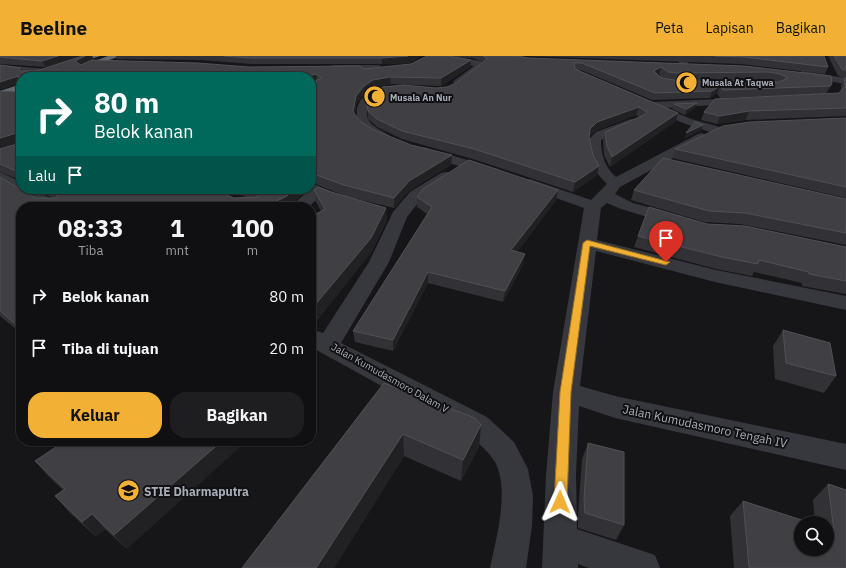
<!DOCTYPE html>
<html lang="id">
<style>
body{margin:0;font-family:"IBM Plex Sans",sans-serif;background:#1e1e20;color:#f1f3f6;height:100vh;display:flex;flex-direction:column;font-size:15px;white-space:nowrap}
*{box-sizing:border-box;margin:0}
p{font-size:13px;color:#9c9d9f}
.icon{flex:none;width:22px;height:22px;fill:none;stroke:currentColor;stroke-width:2;stroke-linecap:round;stroke-linejoin:round}
.map{position:relative;flex:1;overflow:hidden}
.details{position:absolute;left:16px;top:146px;width:300px;height:244px;display:flex;flex-direction:column;background:#101012;border-radius:16px;box-shadow:0 1px 3px #0004,0 0 0 1px #303032}
.details>*{flex:none}
.banner{position:absolute;left:16px;top:16px;width:300px;height:122px;border-radius:16px;box-shadow:0 1px 3px #0004,0 0 0 1px #303032;background:#00695c;color:#fff;overflow:hidden}
.controls{position:absolute;left:794px;top:460px;display:grid;gap:8px}
.controls a{display:grid;place-items:center;width:40px;height:40px;border-radius:50%;background:#101012;box-shadow:0 1px 3px #0004,0 0 0 1px #303032;font-size:20px}
.pin{position:absolute;display:grid;place-items:center;width:34px;height:34px;color:#fff;margin:-41px -17px;border-radius:50% 50% 50% 0;rotate:-45deg;box-shadow:0 0 4px #0007}
.pin .icon{rotate:45deg}
.me{position:absolute;width:44px;margin:-22px;rotate:1deg;stroke-linejoin:round;filter:drop-shadow(0 0 3px #0008)}
.turn{display:flex;align-items:center;gap:14px;height:84px;padding:0 12px;font-size:18px}
.turn .icon{width:52px;height:52px;stroke-width:2.5}
.turn b{display:block;font-size:28px;line-height:34px}
.then{display:flex;align-items:center;height:38px;padding:0 12px;background:#0003;gap:8px;font-size:15px}
.eta{display:flex;justify-content:space-evenly;align-items:center;height:68px;text-align:center}
.eta b{font-size:24px;font-weight:700;line-height:28px}
.button{display:flex;gap:8px;margin-top:auto;padding:8px 12px}
.button a{flex:1;height:46px;border-radius:16px;background:#f2b134;color:#111;font-size:16px;font-weight:700;line-height:46px;text-align:center}
.button a+a{background:#1e1e20;color:#f1f3f6}
ul{padding:0;list-style:none}
li{display:flex;align-items:center;gap:12px;height:52px;padding:0 12px}
li div{flex:1}
li b{display:block;font-size:15px}
li em{font-style:normal}
header{display:flex;align-items:center;gap:24px;box-sizing:border-box;height:56px;padding:0 20px;background:#f2b134;color:#111}
header strong{font-size:19px}
nav{display:flex;gap:22px;margin-inline-start:auto;font-size:14px}
.map>svg:first-child{display:block}
</style>
<header>
<strong>Beeline</strong>
<nav><a>Peta</a><a>Lapisan</a><a>Bagikan</a></nav>
</header>
<div class="map">
<svg width="846" height="512" viewBox="0 0 846 512">
<rect width="100%" height="100%" fill="#161618"/>
<g fill="none" stroke-linecap="round" stroke-linejoin="round">
<!-- minor -->
<path fill="#37383d" fill-rule="evenodd" d="M429 0H448L481 5 485 8 475 19 458 29 455 28 453 26 455 24 474 10 433 2Z
M673 0H682L690 9 689 11H683Z
M0 9 47 13 52 16 47 19 0 15Z
M334 9H379L383 12 379 15 331 14V10Z
M802 15 846 22V28L799 20 797 18Z
M631 18 763 24 768 27 763 30 628 23 626 21Z
M387 30H400L405 33C397 42 374 31 368 50 361 72 387 73 394 84L393 87C368 93 329 44 387 30Z
M741 42 746 45 745 47 666 52 691 63 720 71 722 74 720 77 716 78 683 67 651 53 648 49 653 46Z
M631 63 635 64 637 67 635 70 601 84C601 100 605 111 616 121L698 78 702 77 708 81 706 84 620 131 615 138 633 147 682 160 685 164 682 168 676 169 670 168 621 153 607 147 601 152 597 184 716 214 846 240V254L715 226 596 195 580 330 615 340 846 388V414L615 362 579 350 576 419 577 473 655 499 660 512H589L578 508V512H542L546 419 553 336 584 152 525 131 522 128 525 125 530 123 591 144 607 128C593 115 587 102 589 83L596 76Z
M423 91 498 113 500 116 498 119 493 120 418 98 416 95 418 92Z
M0 116 21 126V133H34L60 148 62 151H42L0 126Z
M446 116 451 117 453 120 451 123 422 142 407 161 389 206 341 287 487 361 514 386 528 413 533 440 532 470 526 512H490C496 483 510 434 495 406 488 395 477 386 467 377L311 291V273L323 277 369 206 393 156 410 136 441 117Z
M311 127 348 142 350 145 348 148 342 150 336 148 320 141 308 151H290L307 136 304 133H311Z"/>
<!-- highway -->
<path fill="#63666e" fill-rule="evenodd" d="M87 0H100L39 21H24L26 19Z
M108 0H120L86 13 83 14 79 11Z
M21 28V34L0 41V35Z"/>
</g>
<!-- wall -->
<path fill="#323236" fill-rule="evenodd" d="M0 0H82L45 11 0 8Z
M83 0H92L94 4 92 5 249 11 364 13 411 8 427 0H518L528 2 744 10 832 28 828 35 826 38 720 42 717 37 710 42 652 44 581 14H576L678 57 676 65 610 111 604 99 603 85 605 76 640 61 636 59 595 75 589 81 597 119 573 136 473 103 402 83 377 71 368 63 367 49 436 32 447 31 456 27 483 6 473 2 452 1 471 4 470 11 441 30 391 28 374 32 365 37 356 48 355 58 361 66 374 74 411 89 452 99 451 109 409 135 394 152 345 140 311 126V27L316 25 311 27V21H21V129L18 123 0 116V93L17 88V36L19 34 21 12 23 15H36ZM658 18H659L666 23 672 24 661 22ZM765 23 777 25 779 26H686L676 24Z
M116 0H421L409 7 382 8H251L200 4 117 3Z
M526 0H824L828 11 825 18 741 8Z
M828 0H846V60L746 64 717 68 701 64 704 56 839 37 841 35V29L844 22H846L838 20Z
M697 47 695 52 685 59 672 53 674 48Z
M846 62V142L672 102 675 93Z
M0 121 35 142H52L37 133H213L234 142 246 141 226 133H304L305 136 288 151H21V277L0 260Z
M314 134 387 164 372 195 318 263 311 261V161L321 155 316 146Z
M634 134 846 143V189L740 168 704 166 631 144Z
M417 141 556 144 517 196 523 209 503 246 428 227 393 295 355 286 353 275 427 158 417 151Z
M707 168 846 191V238L802 230V227L754 216 752 220 716 213 634 191 638 180Z
M783 274 836 320 824 337 775 323 773 290Z
M384 327 481 369 479 391 461 425 404 400 334 512H242Z
M65 385 127 493 105 473 96 481 69 456 55 440 63 434 49 421 35 405Z
M588 387 624 469 616 484 578 472V458L582 403Z
M828 428 846 512H734L730 460 743 445 827 493V467H815L813 444Z"/>
<!-- shaded-wall -->
<path fill="#212124" d="M58 0H82L45 11 42 5Z
M85 0H92L94 4 78 11 75 5Z
M408 0H421L409 7 382 8V2Z
M471 4 470 11 441 30V22Z
M661 11 659 18 653 22 654 15Z
M21 12 24 19 19 14Z
M316 18 317 25 311 27V21H309V20Z
M18 20 21 27 0 34V26Z
M390 21 391 28 374 32 365 37 356 48 354 64 353 56 356 40 364 30 373 24Z
M832 28 828 35 826 38 830 30Z
M720 30 717 37 710 42 712 35Z
M697 47 695 52 685 59 687 53Z
M639 51 636 59 595 75 588 82 590 73 597 66Z
M749 55 746 64 717 68 720 60Z
M678 57 676 65 610 111 612 101Z
M703 69 701 75 684 83 686 77Z
M17 77 21 86 0 93V82Z
M452 99 451 109 409 135 394 152V142L409 125Z
M599 110 597 119 573 136 575 126Z
M295 133H304L305 136 288 151H264Z
M558 134 556 144 510 205 511 194Z
M386 152 387 164 372 195 318 263 315 249Z
M525 198 523 209 503 246 505 235Z
M428 216V227L393 295V284Z
M21 268V274L18 270Z
M311 311 314 324 311 327Z
M481 369 479 391 461 425 463 404Z
M403 378 404 400 334 512H316Z
M222 385H247L127 493 114 479Z
M92 458 105 473 96 481 82 466Z"/>
<!-- building -->
<path fill="#3f3f44" stroke="#4f5156" fill-rule="evenodd" d="M0 0H58L42 5 0 1Z
M83 0H85L75 5 81 9 92 4 198 7 249 11 359 10 364 13 411 8 427 0H448L471 4 441 22 390 21 373 24 364 30 356 40 353 56 361 66 374 74 411 89 452 99 409 125 394 142 344 129 311 117V27L321 22 316 18 309 20V21H21V122H17L16 115 0 108V93L17 88V77L0 82V35L17 36 19 34 18 20 0 26V9L21 12 19 14 21 15H36Z
M224 0H408L382 2H250Z
M483 0H518L528 2 744 10 831 20 832 28 830 30 723 34 720 30 712 35 655 37 582 7H574L575 13 678 57 612 101 607 90 605 76 644 59 647 56 639 51 597 66 590 73 589 81 593 99 599 110 575 126 474 93 402 75 377 63 368 55 367 49 369 44 375 35 383 31 403 29 436 32 447 31 456 27 487 3 486 1ZM661 11 668 16 677 17 768 16 780 18 788 22 779 26 763 24 686 26 661 22 654 15Z
M715 0H824L828 11 744 1Z
M834 0H846V14L842 13Z
M844 22H846V52L749 55 720 60 704 56 715 43 839 37 845 30Z
M697 47 687 53 674 48Z
M846 62V131L675 93 723 70 750 66Z
M695 66 703 69 686 77Z
M663 102 846 143V177L745 157 709 155 634 134Z
M469 104 558 134 511 194 525 198 505 235 428 216 393 284 353 275 432 151 417 141 423 133Z
M0 121 35 142H58L55 136 49 133H213L234 142 258 141 255 136 247 133H295L287 140 264 151H21V268L18 270 0 255Z
M318 131 331 136 386 152 371 182 315 249 311 248V161L325 153 314 134Z
M649 151 707 168 745 170 846 191V225L809 218V216L759 204 758 208 722 201 638 180Z
M783 274 830 287 836 320 786 307Z
M384 327 475 362 481 369 463 404 403 378 316 512H242Z
M65 385H222L114 479 92 458 82 466 55 440 65 433 35 405Z
M588 387 624 396V469L585 457 584 443Z
M828 428 846 434V512H750L749 511 743 445 811 467H801V493H827V472L834 475Z"/>
<!-- route -->
<path fill="#f2b134" stroke="#9d7322" d="M587 184 670 206 666 209 590 190 571 336 567 446 565 450 560 452 556 450 554 446 560 336 583 187Z"/>
<!-- icons -->
<defs>
<symbol id="mosque-disc" viewBox="-11 -11 22 22"><circle r="9.5" fill="#f2b134" stroke="#111113"/><path d="M3.5-4.9A6 6 0 1 0 3.5 4.9A5 5 0 1 1 3.5-4.9Z" fill="#111"/></symbol>
<symbol id="university-disc" viewBox="-11 -11 22 22"><circle r="9.5" fill="#f2b134" stroke="#111113"/><path d="M0-5L7-2L0 1L-7-2ZM-4 1L0 2.5L4 1V4Q0 6-4 4Z" fill="#111"/></symbol>
</defs>
<g fill-rule="evenodd">
<use href="#mosque-disc" x="674" y="14" width="25" height="25"/>
<use href="#mosque-disc" x="362" y="28" width="25" height="25"/>
<use href="#university-disc" x="116" y="422" width="25" height="25"/>
</g>
<g text-anchor="middle" dominant-baseline="central" stroke-width="4" stroke-linejoin="round" paint-order="stroke">
<!-- far-poi labels -->
<g font-size="9" font-weight="bold" fill="#a8adb8" stroke="#111113" text-anchor="start">
<text x="702" y="26">Musala At Taqwa</text>
<text x="390" y="41">Musala An Nur</text>
</g>
<!-- street labels -->
<g font-size="10" fill="#a8adb8" stroke="#111113">
<text transform="translate(390 322) rotate(29)">Jalan Kumudasmoro Dalam V</text>
</g>
<!-- near-street labels -->
<g font-size="12" fill="#a8adb8" stroke="#111113">
<text transform="translate(705 370) rotate(12)">Jalan Kumudasmoro Tengah IV</text>
</g>
<!-- near-poi labels -->
<g font-size="12" font-weight="bold" fill="#a8adb8" stroke="#111113" text-anchor="start">
<text x="144" y="435">STIE Dharmaputra</text>
</g>
</g>
</svg>
<div class="controls">
<a><svg class="icon" aria-label="search" viewBox="0 0 24 24"><circle cx="10" cy="10" r="6"/><path d="M15 15l6 6"/></svg></a>
</div>
<div class="pin" style="left:666px;top:206px;background:#d93025"><svg class="icon" aria-label="arrive" viewBox="0 0 24 24"><path d="M6 21V4h12l-3 4 3 4H6"/></svg></div>
<svg class="me" style="left:560px;top:446px" viewBox="-20 -20 40 40"><path d="M0-17L14 15 0 8-14 15z" fill="#f2b134" stroke="#fff" stroke-width="4"/></svg>
<div class="banner">
<div class="turn"><svg class="icon" aria-label="right" viewBox="0 0 24 24"><path d="M7 20v-9h11M14 6l5 5-5 5"/></svg><div><b>80 m</b>Belok kanan</div></div>
<div class="then">Lalu<svg class="icon" aria-label="arrive" viewBox="0 0 24 24"><path d="M6 21V4h12l-3 4 3 4H6"/></svg></div>
</div>
<section class="details">
<div class="eta">
<div><b>08:33</b><p>Tiba</p></div>
<div><b>1</b><p>mnt</p></div>
<div><b>100</b><p>m</p></div>
</div>
<ul>
<li><svg class="icon" aria-label="right" viewBox="0 0 24 24"><path d="M7 20v-9h11M14 6l5 5-5 5"/></svg><div><b>Belok kanan</b></div><em>80 m</em></li>
<li><svg class="icon" aria-label="arrive" viewBox="0 0 24 24"><path d="M6 21V4h12l-3 4 3 4H6"/></svg><div><b>Tiba di tujuan</b></div><em>20 m</em></li>
</ul>
<div class="button"><a>Keluar</a><a>Bagikan</a></div>
</section>
</div>
